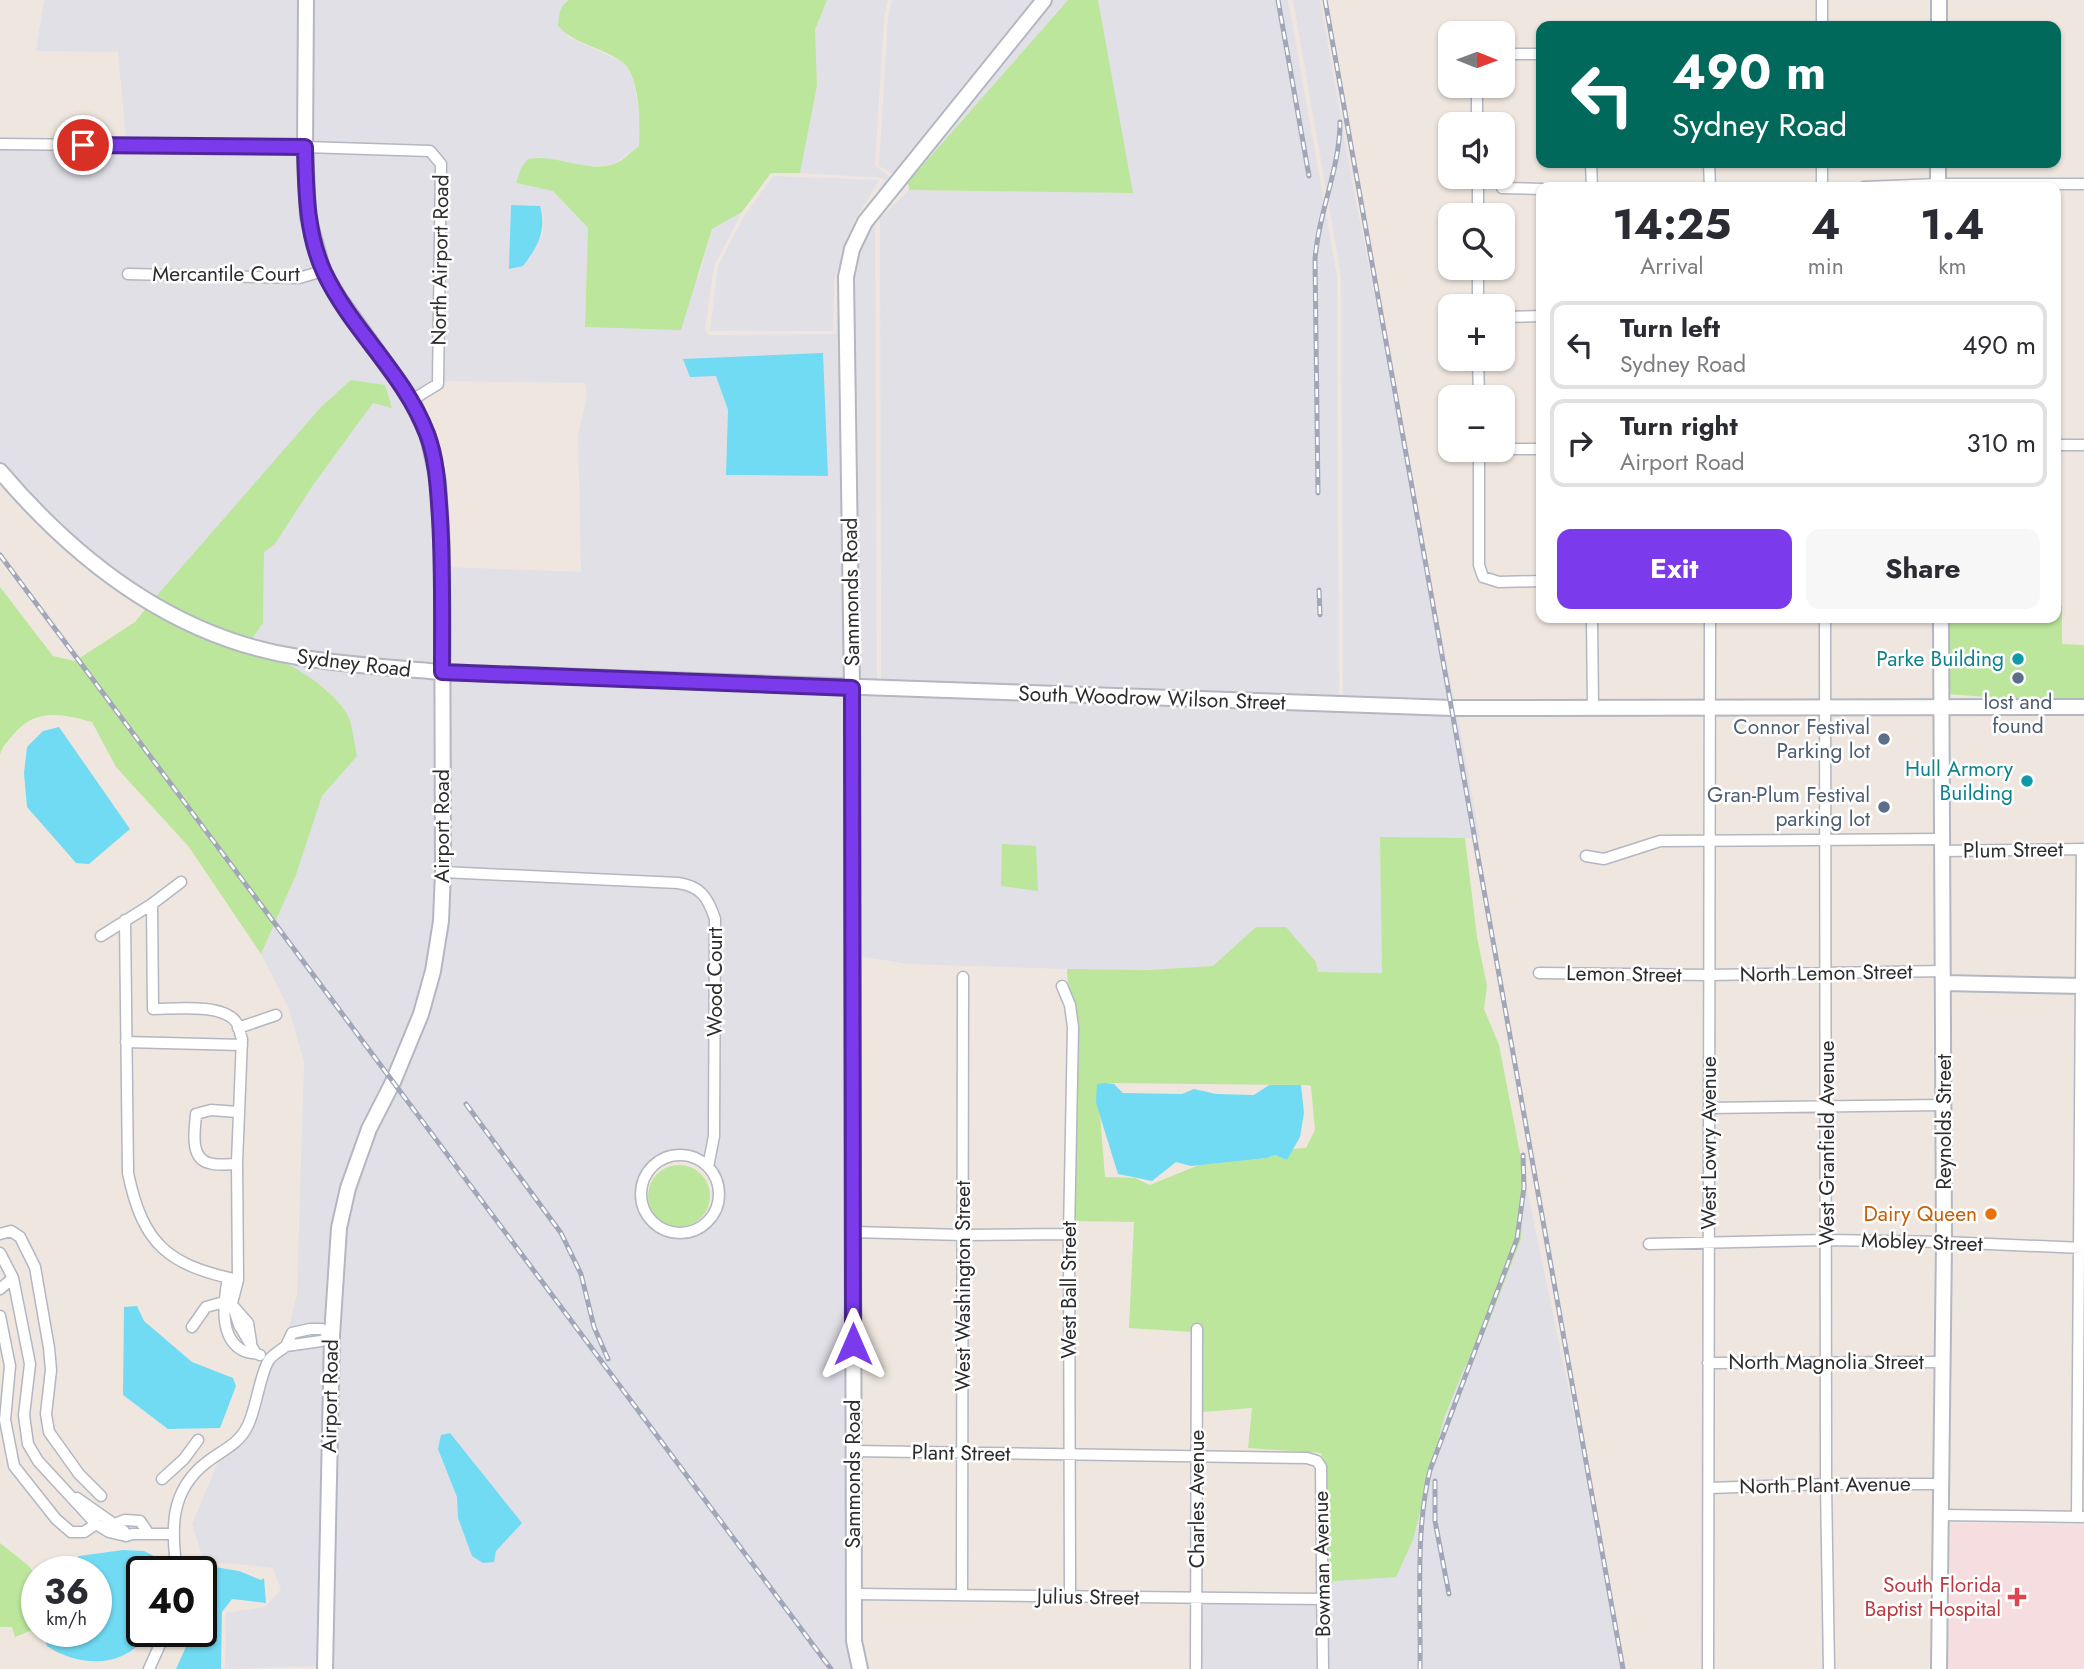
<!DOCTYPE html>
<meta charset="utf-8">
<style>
body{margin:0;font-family:Jost,sans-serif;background:#f7f7f7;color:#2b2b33;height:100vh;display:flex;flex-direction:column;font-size:26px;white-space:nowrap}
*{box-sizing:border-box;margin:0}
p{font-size:23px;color:#7c7c81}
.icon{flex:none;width:38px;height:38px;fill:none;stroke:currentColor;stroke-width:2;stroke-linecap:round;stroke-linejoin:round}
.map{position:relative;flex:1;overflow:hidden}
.panel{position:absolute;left:1536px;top:182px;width:525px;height:441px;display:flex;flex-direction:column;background:#fff;border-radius:14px;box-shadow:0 2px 5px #0004}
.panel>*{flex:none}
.guide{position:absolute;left:1536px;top:21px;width:525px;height:147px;border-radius:14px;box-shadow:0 2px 5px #0004;background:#00695c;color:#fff;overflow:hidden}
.needle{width:46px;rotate:91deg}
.buttons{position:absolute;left:1438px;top:21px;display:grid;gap:14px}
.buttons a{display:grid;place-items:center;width:77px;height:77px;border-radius:14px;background:#fff;box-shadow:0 2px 5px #0004;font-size:35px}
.speed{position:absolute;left:21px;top:1556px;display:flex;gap:14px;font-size:35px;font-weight:700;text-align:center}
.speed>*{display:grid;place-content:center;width:91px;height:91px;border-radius:50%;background:#fff;box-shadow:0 2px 5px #0004;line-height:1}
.speed small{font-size:18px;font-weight:400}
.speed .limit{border:4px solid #111;border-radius:10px;background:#fff;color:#111}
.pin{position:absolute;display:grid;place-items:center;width:60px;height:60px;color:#fff;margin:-30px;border:4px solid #fff;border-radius:50%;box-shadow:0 2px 7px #0007}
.me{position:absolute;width:77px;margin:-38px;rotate:0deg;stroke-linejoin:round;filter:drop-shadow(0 0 5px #0008)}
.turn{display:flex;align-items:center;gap:24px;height:147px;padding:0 21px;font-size:32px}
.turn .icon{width:91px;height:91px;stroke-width:2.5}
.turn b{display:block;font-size:49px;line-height:60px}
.eta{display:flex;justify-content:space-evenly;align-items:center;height:119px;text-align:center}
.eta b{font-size:42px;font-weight:700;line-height:49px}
.action{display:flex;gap:14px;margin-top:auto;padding:14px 21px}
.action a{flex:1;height:80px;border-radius:14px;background:#7c3aed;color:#fff;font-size:28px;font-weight:700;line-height:80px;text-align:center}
.action a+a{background:#f7f7f7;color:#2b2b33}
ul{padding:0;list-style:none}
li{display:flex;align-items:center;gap:21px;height:88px;margin:0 14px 10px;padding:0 7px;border:4px solid #e1e1e2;border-radius:14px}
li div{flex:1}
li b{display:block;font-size:26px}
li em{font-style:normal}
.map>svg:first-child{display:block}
</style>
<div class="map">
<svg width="2084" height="1669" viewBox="0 0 2084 1669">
<rect width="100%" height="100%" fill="#efe7df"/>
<!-- industrial -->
<path fill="#e1e0e7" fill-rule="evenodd" d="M44 0H301L300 142 121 140H126L118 52 36 51Z
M311 0H569L564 2 568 37 623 62 634 80 640 123 639 146 613 165 587 167 539 157 528 159 521 168 517 183 553 191 588 228 585 327 699 277 712 229 742 212 714 266 705 331 708 335 836 334 838 282 843 267 847 683 447 668V567L581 572 578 435 587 396 585 383 444 381 446 164 434 149 310 142ZM511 205 540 206 544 219 542 237 510 269ZM716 375 827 476 726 475 728 410Z
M827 0H888L884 18 875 166 893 179 858 223 884 182 883 178 800 173 817 86 815 30Z
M892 0H1068L908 182 879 166 888 18Z
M1098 0H1288L1337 276 1339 698 881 683 880 218 909 190 1132 193Z
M1293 0H1320L1352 181 1455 703 1343 699 1341 275Z
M0 148 300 151 317 268 298 273 124 269 123 278 298 282 321 276 408 402 423 437 433 481 434 507 436 667 297 653 251 641 263 622 264 552 275 544 313 485 385 385 200 547 153 600 111 572 31 500 0 464Z
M310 152 427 156 435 165 433 381 414 394 343 296 328 269 313 216Z
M773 176 880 180 854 221 834 281 833 331H710L718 266 743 218Z
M902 184 904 189 875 218 877 684H857L852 277 857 250 869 224Z
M277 657 437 676 438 872 436 921 428 970 416 1012 388 1080 364 1128 327 1326 322 1324 309 1325 288 1331 297 1294 304 1062 288 1007 261 954 296 875 322 796 356 756 348 716 327 690Z
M447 677 847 692 852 1669H330L337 1336 344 1229 353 1189 374 1131 426 1015 448 877 677 887 689 889 698 895 705 905 710 919 709 1135 705 1159 685 1151H671L659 1156 646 1166 639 1179 636 1193 638 1207 645 1220 655 1230 669 1236 684 1237 698 1233 710 1226 717 1216 723 1202V1189L714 1167 719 1136 720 1048V919L714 901 705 888 693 881 678 878 448 868ZM457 1497 507 1537 496 1551 494 1562 472 1556 458 1518Z
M858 693 1457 712 1480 838H1380L1382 973 1318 972 1316 962 1286 927H1256L1213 966 1149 970 1067 969 909 964 858 956Z
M1524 1174 1607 1575 1623 1669H1328V1587L1334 1581 1353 1578 1413 1540 1444 1418 1464 1369 1485 1332 1521 1240Z
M326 1344 320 1666 225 1669 226 1613 264 1607 281 1590 273 1568 239 1564 204 1563 192 1524 219 1460 237 1448 251 1431 273 1362 288 1351Z
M1201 1603 1318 1604V1669H1201Z"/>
<!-- medical -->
<path fill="#f5dde0" d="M1951 1523 2084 1525V1669H1948Z"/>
<!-- green -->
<path fill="#bbe69b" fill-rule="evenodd" d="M569 0H827L815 30 817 86 800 173H771L742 212 712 229 681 330 585 327 588 228 553 191 516 183 521 168 528 159C556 154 583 172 611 165 621 163 631 152 639 146 640 124 641 75 621 61 601 47 576 45 558 26 559 17 559 5 569 0Z
M1068 0H1098L1133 193 909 190 908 182Z
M351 380 385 385 392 408 373 403 313 485 275 544 264 552 263 623 251 640 198 622 153 600 321 407Z
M0 587 53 656 75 661 135 622 147 607C206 630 313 659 347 714 353 725 354 744 357 756L322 796 296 875 261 954 189 847 116 767 92 722C60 713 34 708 12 736 7 742 2 747 0 755Z
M2056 606H2062V644L2084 645V702H2054L1947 694V618H2056Z
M1380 837 1465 838 1477 937 1487 986 1484 1009 1499 1045 1524 1174 1521 1239 1485 1332 1464 1369 1444 1418 1413 1540 1396 1577 1334 1581 1328 1587 1326 1467 1321 1453 1248 1448 1252 1408 1202 1412V1325H1192V1332L1129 1328 1134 1222 1074 1221 1078 1027C1075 1007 1067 988 1067 969L1149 970 1213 966 1256 927H1286L1316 962 1318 972 1382 973ZM1105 1083 1307 1085 1311 1086 1315 1130 1306 1148 1293 1149 1287 1160 1275 1155 1267 1158 1199 1165 1150 1185 1135 1178 1105 1177 1100 1115 1096 1103 1098 1092Z
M1002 844 1036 846 1038 891 1001 886Z
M648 1196a31 31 0 1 1 62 0a31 31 0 1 1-62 0Z
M0 1543 29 1566 37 1578V1628L15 1637 12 1627H0Z"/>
<!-- water -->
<path fill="#70dbf3" d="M511 205 540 206C547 231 538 246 523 266L509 269Z
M823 353 828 476 726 475 728 410 716 376 690 377 683 359Z
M59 727 130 829 89 864 76 863 27 807 24 773 27 747 43 731Z
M1105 1083 1114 1084 1123 1093 1182 1094 1194 1089 1216 1094 1254 1095 1269 1085H1301L1304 1113 1300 1137 1287 1160 1275 1155 1267 1158 1191 1166 1176 1162 1152 1181 1118 1174 1096 1103 1097 1084Z
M137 1306 144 1321 192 1362 233 1378 236 1386 220 1428 168 1429 123 1395 124 1307Z
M450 1433 522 1523 496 1551 494 1562 483 1563 472 1556 458 1518 457 1497 438 1449 441 1435Z
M123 1550 144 1551 154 1556 158 1570 142 1572V1631H148C129 1669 79 1668 47 1646L43 1631H96V1572L59 1571 79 1556Z
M215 1567 239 1571 261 1580 264 1578 266 1603 232 1599 222 1612 221 1669H176L193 1631H201L203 1577 206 1569Z"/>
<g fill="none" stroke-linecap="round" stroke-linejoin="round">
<defs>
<path id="street" d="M1822 26V0
M1503 54H1542
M1477 86V124
M0 144 305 147 430 151 441 164 438 384 412 400
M1591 163 1592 187
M1709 163 1710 187
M1822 163V187
M1478 177V215
M1864 187 1938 184H2084
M1502 188 1542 189
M1478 268V306
M128 274 299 278 323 271
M1503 317 1542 316
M1478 359 1479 397
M2056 445H2084
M1503 449H1542
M1479 450V565L1483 577 1499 582 1542 581
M1592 618 1593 706
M1825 618 1826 1484 1829 1669
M1943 851 2084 849
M1586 856 1604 859 1660 841 1942 839
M443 872 678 883C700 886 708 897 715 919L714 1136 708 1167
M152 904 153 1009C174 1009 222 1003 236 1022 239 1026 240 1034 242 1039L237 1162 238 1280 232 1303 239 1325 255 1352
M125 920 128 1173C143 1245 168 1265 238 1280
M101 936 152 904 181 882
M1539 973 1709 975 1944 971
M1062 986 1070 1005 1073 1027 1069 1234 1070 1597
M238 1028 276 1015
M126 1042 242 1045
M1709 1108 1944 1105
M641 1194a39 39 0 1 1 78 0a39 39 0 1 1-78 0Z
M237 1164C229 1164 217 1166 209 1163 189 1158 195 1129 196 1114L211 1110 238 1112
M853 1232 963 1235 1069 1234
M0 1234 11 1231 20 1237 35 1267 49 1348 51 1370 46 1414 49 1432 79 1474 101 1496
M1649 1244 1827 1240 1944 1242 2083 1248
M0 1253 13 1278 30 1364 24 1415 28 1444 38 1461 96 1524 109 1532 126 1536 132 1534H172
M228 1278C224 1300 218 1339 244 1351 250 1354 254 1352 260 1355
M0 1289 13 1278
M234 1307 248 1323 251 1342
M0 1316 10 1366 5 1420 14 1466 56 1519 71 1532H84L96 1524
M192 1327 206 1307 224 1302
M310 1329H322L332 1336 321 1341 286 1346 292 1333Z
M1708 1363 1943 1362
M853 1451 1307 1458 1317 1461 1321 1467 1323 1669
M162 1479 184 1459 198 1440
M1710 1488 1826 1484H1941
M77 1498 124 1531
M1941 1515 2084 1517
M2077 1517 2082 849
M112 1525 125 1520 140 1521 149 1534
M177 1572C171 1530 169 1491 207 1462 221 1451 239 1444 247 1427 256 1411 260 1373 269 1360 272 1355 281 1350 286 1346
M853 1594 1323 1599
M962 1595 963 977
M149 1669 166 1631
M1196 1669 1197 1329
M1708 1669 1710 618"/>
<path id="secondary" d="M306 0 305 147 308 217 323 271 339 298 412 400 428 436 438 481 442 546 443 872 441 921 433 971 421 1014 393 1082 369 1129 348 1188 339 1228 332 1336 325 1669
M1939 26V0
M1938 187V163
M0 471C78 563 176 638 298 657 345 665 394 668 442 672L1452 708 2084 707
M1944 983 2084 986
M860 1669 854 1641 852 688 846 277 852 249 865 222 1044 0
M1939 1669 1944 1242 1941 618"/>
</defs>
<!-- street casing -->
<use href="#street" stroke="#b3b7c1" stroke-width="13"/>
<!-- secondary casing -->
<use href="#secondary" stroke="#b3b7c1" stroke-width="18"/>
<!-- street -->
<use href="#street" stroke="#fff" stroke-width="10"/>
<!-- secondary -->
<use href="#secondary" stroke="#fff" stroke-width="14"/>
<defs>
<path id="rail" d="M1278 0 1309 176
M1325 0 1623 1669
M1318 493 1315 260C1318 213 1340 169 1340 122
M0 555 831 1669
M1319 590 1320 615
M466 1104 561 1233 581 1274 594 1327 608 1359
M1435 1481V1521L1449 1594
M1420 1669C1421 1606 1415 1531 1430 1470L1517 1239 1524 1187 1523 1155"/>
</defs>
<!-- rail casing -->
<use href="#rail" stroke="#a1a6b8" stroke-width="5"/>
<!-- rail -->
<use href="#rail" stroke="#fff" stroke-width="2.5" stroke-dasharray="8" stroke-linecap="butt"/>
</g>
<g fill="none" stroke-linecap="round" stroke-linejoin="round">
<defs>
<path id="route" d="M83 145 305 147C306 189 306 233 324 272 351 330 404 373 427 434 437 460 438 490 440 518 443 569 442 621 442 672L852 688 853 1344"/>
</defs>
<!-- route casing -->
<use href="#route" stroke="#51269a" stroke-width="18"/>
<!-- route -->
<use href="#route" stroke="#7c3aed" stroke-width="12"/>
</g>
<!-- markers -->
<g fill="#0f9aa8" stroke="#fff" stroke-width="2.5">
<circle cx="2018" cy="659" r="7"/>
<circle cx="2027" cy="781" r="7"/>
</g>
<g fill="#5c6f8a" stroke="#fff" stroke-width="2.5">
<circle cx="2018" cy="678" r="7"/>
<circle cx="1884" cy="739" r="7"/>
<circle cx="1884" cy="807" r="7"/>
</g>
<circle fill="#e8710a" stroke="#fff" stroke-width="2.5" cx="1991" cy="1214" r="7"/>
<path fill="#e0444e" stroke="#fff" stroke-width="2.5" d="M2013.5 1586.5h7v7h7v7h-7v7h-7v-7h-7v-7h7z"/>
<g text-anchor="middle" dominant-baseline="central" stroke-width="5" stroke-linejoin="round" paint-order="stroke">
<!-- street labels -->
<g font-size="21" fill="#2d2d2d" stroke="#fff">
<text transform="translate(440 260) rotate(-89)">North Airport Road</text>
<text x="226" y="274">Mercantile Court</text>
<text transform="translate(851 592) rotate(-91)">Sammonds Road</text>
<text transform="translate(354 663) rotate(7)">Sydney Road</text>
<text transform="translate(1152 698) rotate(2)">South Woodrow Wilson Street</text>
<text transform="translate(442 826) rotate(-90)">Airport Road</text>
<text transform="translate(2013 850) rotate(-1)">Plum Street</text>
<text transform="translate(1826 973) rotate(-1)">North Lemon Street</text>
<text transform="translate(1624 974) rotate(1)">Lemon Street</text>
<text transform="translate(715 982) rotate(-90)">Wood Court</text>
<text transform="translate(1944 1122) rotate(-90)">Reynolds Street</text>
<text transform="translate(1709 1143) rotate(-90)">West Lowry Avenue</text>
<text transform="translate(1827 1143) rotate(-90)">West Granfield Avenue</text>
<text transform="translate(1922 1242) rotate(2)">Mobley Street</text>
<text transform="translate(963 1286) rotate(-90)">West Washington Street</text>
<text transform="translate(1069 1290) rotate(-90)">West Ball Street</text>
<text x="1826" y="1362">North Magnolia Street</text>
<text transform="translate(330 1396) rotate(-89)">Airport Road</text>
<text transform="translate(961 1453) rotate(1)">Plant Street</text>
<text transform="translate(853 1474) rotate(-90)">Sammonds Road</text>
<text transform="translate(1825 1485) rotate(-1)">North Plant Avenue</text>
<text transform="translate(1197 1499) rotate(-90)">Charles Avenue</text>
<text transform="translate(1322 1564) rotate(-91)">Bowman Avenue</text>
<text transform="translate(1088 1597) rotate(1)">Julius Street</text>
</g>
<!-- culture labels -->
<g font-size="21" fill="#0d838f" stroke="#fff" text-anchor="end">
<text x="2004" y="659">Parke Building</text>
<text x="2013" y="769">Hull Armory<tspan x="2013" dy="24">Building</tspan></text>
</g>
<!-- service labels -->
<g font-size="21" fill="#4e5e75" stroke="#fff" text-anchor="end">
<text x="2018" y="702" text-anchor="middle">lost and<tspan x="2018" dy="24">found</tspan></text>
<text x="1870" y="727">Connor Festival<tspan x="1870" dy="24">Parking lot</tspan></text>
<text x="1870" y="795">Gran-Plum Festival<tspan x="1870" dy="24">parking lot</tspan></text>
</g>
<!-- food labels -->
<g font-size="21" fill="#c56008" stroke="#fff" text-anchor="end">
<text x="1977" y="1214">Dairy Queen</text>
</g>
<!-- health labels -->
<g font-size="21" fill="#be3a42" stroke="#fff" text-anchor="end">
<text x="2001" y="1585">South Florida<tspan x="2001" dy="24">Baptist Hospital</tspan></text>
</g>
</g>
</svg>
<div class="buttons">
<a><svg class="needle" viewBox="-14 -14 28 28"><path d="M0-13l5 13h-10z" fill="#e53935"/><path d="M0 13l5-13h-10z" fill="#7c7c81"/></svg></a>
<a><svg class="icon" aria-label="sound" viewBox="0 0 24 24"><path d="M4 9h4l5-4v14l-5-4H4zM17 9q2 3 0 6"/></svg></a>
<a><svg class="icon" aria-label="search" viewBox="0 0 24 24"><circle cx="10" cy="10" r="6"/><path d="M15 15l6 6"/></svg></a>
<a>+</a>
<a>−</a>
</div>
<div class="speed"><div>36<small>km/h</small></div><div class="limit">40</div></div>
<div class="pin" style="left:83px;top:145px;background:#d93025"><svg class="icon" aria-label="arrive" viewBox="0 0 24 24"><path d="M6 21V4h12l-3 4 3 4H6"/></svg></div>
<svg class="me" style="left:853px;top:1344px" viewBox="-20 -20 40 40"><path d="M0-17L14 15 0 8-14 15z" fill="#7c3aed" stroke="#fff" stroke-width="4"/></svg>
<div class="guide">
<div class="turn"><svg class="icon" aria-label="left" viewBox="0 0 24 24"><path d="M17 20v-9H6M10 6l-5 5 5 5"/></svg><div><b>490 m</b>Sydney Road</div></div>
</div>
<section class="panel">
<div class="eta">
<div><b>14:25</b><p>Arrival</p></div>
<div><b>4</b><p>min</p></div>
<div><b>1.4</b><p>km</p></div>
</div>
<ul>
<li><svg class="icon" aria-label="left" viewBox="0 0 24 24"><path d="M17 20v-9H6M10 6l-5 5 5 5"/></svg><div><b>Turn left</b><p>Sydney Road</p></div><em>490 m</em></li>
<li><svg class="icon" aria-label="right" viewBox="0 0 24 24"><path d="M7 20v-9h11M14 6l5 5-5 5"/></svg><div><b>Turn right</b><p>Airport Road</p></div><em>310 m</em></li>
</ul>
<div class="action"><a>Exit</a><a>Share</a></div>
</section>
</div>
